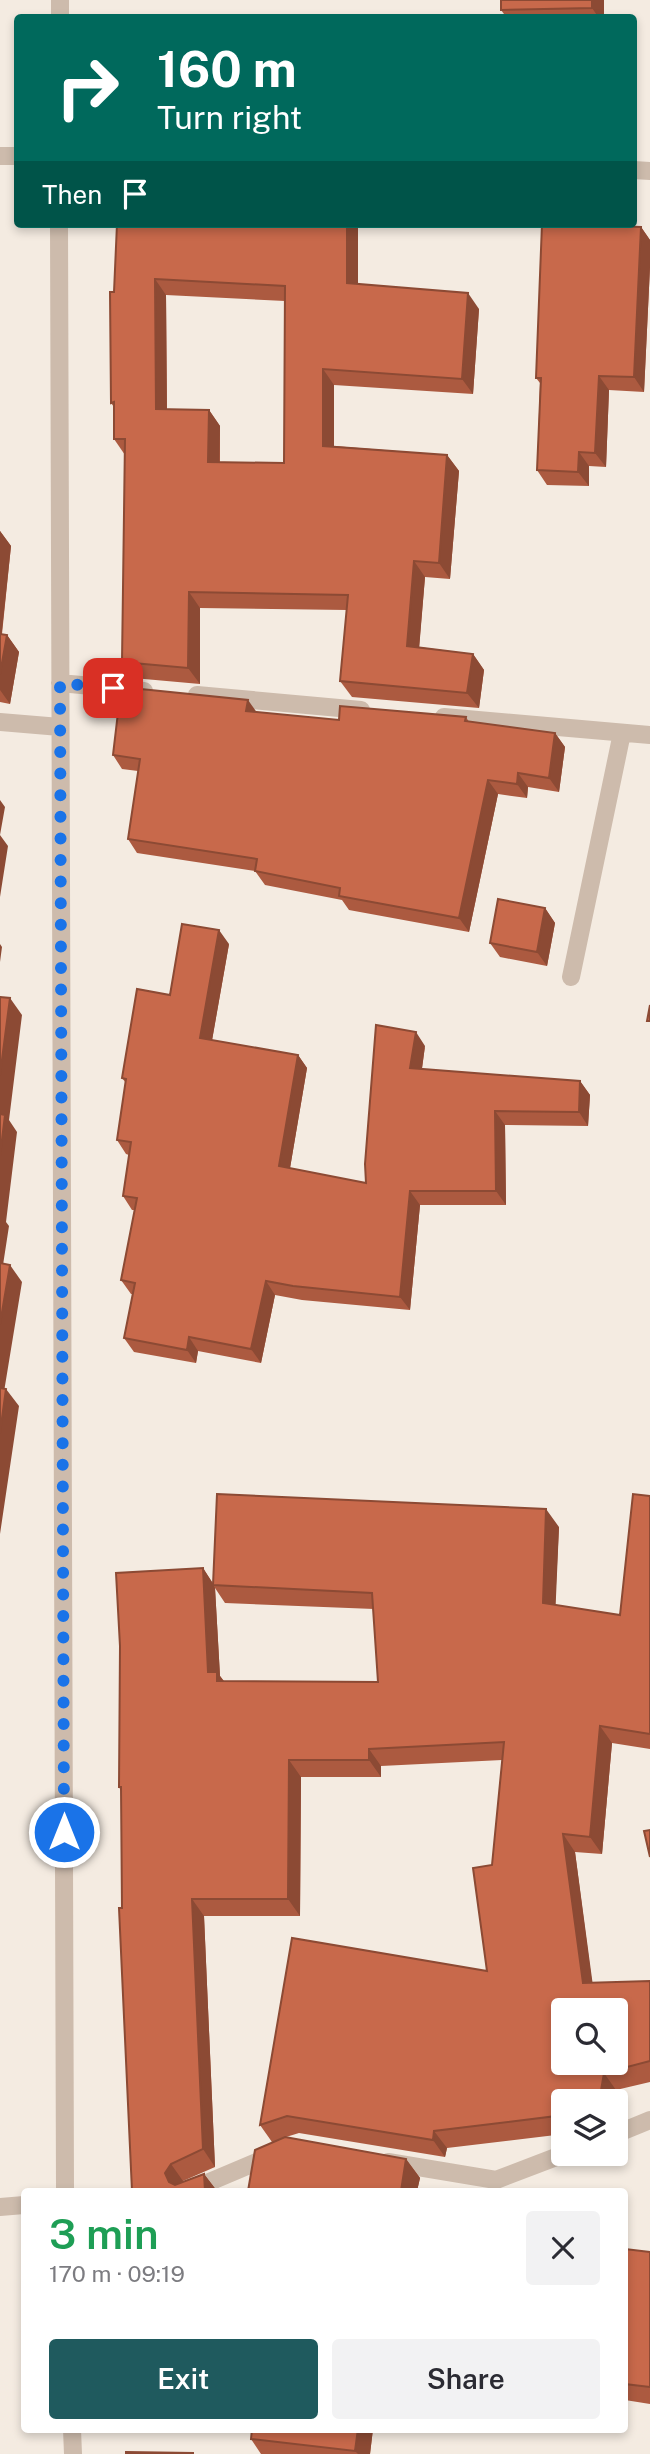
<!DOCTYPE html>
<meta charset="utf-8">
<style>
body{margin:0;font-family:"Public Sans",sans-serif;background:#f2f2f3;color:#2b2b33;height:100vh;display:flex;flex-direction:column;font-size:26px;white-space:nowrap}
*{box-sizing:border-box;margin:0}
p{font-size:23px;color:#7c7c81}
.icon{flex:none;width:38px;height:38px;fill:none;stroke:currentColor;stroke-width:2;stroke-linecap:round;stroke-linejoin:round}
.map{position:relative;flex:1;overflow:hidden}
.drawer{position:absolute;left:21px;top:2188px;width:607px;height:245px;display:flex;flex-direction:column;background:#fff;border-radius:7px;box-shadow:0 4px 10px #0003}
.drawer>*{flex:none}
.top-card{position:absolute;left:14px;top:14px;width:623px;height:214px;border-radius:7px;box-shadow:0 4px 10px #0003;background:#00695c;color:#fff;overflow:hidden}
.fabs{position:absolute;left:551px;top:1998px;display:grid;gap:14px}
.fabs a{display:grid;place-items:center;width:77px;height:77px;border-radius:7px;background:#fff;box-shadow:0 4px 10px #0003;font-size:35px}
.pin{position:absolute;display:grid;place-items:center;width:60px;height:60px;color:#fff;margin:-30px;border-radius:14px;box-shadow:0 4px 10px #0006}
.me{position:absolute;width:77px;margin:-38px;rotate:0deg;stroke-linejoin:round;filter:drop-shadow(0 0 5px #0008)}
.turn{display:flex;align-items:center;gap:24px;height:147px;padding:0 28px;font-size:32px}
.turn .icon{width:91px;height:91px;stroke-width:2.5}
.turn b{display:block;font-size:49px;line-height:60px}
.then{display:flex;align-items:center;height:66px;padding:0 28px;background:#0003;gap:14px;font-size:26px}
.round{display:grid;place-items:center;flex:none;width:74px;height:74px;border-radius:7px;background:#f2f2f3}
.overview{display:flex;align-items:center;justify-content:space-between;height:119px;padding:0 28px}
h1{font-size:42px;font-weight:600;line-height:52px;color:#1e9e55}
.action{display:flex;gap:14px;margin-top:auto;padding:14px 28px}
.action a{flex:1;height:80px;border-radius:7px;background:#1f5a5e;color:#fff;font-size:28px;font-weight:600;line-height:80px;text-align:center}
.action a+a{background:#f2f2f3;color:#2b2b33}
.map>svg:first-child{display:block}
</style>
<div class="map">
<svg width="650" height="2454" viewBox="0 0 650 2454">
<rect width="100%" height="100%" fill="#f4ebe1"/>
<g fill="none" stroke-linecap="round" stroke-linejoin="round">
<!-- minor -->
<path stroke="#cdbbac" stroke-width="18" d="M60 18V0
M0 156H18
M634 170 650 171
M59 224 65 2191
M60 683 144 691
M197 695 361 710
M444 717 650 735
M0 722 60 727
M571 977 622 733
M616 2134 650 2120
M388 2162 496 2180 564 2154
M188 2191 273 2155
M0 2207 24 2205
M72 2429 73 2454"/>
</g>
<!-- wall -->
<path fill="#ac5a40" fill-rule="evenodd" d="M501 0H604V18H507L501 10Z
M117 224H357L358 226V284L479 309 473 394 334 385V446L447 455 459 471 450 579 425 577 419 647 473 654 484 670 479 708 352 697 340 681 347 610 200 608V684L133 678 122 662 125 455 114 439V407L111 403 114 292ZM166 295 285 301 284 463 220 462V426L209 410 167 409Z
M641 227 650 240V267L644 392 609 390 606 467 589 466V486L547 485 537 470 540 383 536 378Z
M0 531 11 546 2 634 7 635 19 652 10 704 0 702Z
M256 712 339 720 466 717 469 722 555 733 565 747 559 792 528 787 527 798 498 794 469 932 349 910 342 900 265 885 255 871 137 853 128 839 138 771 122 769 113 755Z
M545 908 555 923 547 966 500 957 490 943Z
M229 944 212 1040 298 1055 307 1068 290 1168 366 1183 425 1046 422 1069 580 1081 590 1095 588 1126 505 1125 506 1205H420L410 1310 302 1300 275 1295 261 1363 198 1351 196 1363 134 1352 124 1338 133 1294H131L121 1280 135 1210H132L123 1196 129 1155 126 1154 117 1140 126 1083 122 1078 170 995Z
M650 1496V1749L612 1743 602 1854 575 1852 592 1983 650 1981V2082L616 2090 564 2102V2134L447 2148 445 2157 299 2133 286 2137 406 2159 420 2178 417 2191H248L272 2142 260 2125 487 1971 492 1865 502 1760 381 1766V1777H301L300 1916H204L215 2167 183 2181 182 2182 204 2174 217 2191H132L122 1908 121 1791 119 1787 203 1568 213 1584 559 1527 555 1605 620 1615ZM215 1588 225 1603 374 1609 378 1682 224 1681 220 1676Z
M625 2249 650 2252V2404L625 2400Z
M252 2429H373L370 2454H261L251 2439Z"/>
<!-- shaded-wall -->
<path fill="#8c4a34" d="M592 0H604V18H599L592 8Z
M347 224H357L358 226V299L347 283Z
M641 227 650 240V267L644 392 634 377Z
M155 279 166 295 167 425 156 409Z
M468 293 479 309 473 394 462 379Z
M323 369 334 385V462L323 446Z
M599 376 609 390 606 467 595 453Z
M209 410 220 426 219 478 208 462Z
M579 452 589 466V486L578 472Z
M447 455 459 471 450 579 439 563Z
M0 531 11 546 0 649Z
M414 561 425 577 418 662 407 646Z
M189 592 200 608V684L188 668Z
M7 635 19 652 10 704 0 690V674Z
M473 654 484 670 479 708 467 693Z
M248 700 258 714 246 711Z
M555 733 565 747 559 792 549 778Z
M518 773 528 787 527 798 517 784Z
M488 780 498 794 469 932 459 918Z
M0 800 5 807 0 835 8 846 0 897Z
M545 908 555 923 547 966 537 952Z
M219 930 229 944 210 1052 200 1038Z
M0 944 2 947 0 962Z
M10 998 22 1015 9 1120 17 1132 6 1222 9 1226 1 1278 0 1277V1075Z
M416 1032 425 1046 420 1082 410 1068Z
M298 1055 307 1068 288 1180 279 1166Z
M580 1081 590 1095 588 1126 579 1112Z
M495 1111 505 1125 506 1205 496 1191Z
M410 1191 420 1205 410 1310 400 1297Z
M10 1265 22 1282 2 1404 0 1401V1324Z
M266 1281 275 1295 261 1363 251 1349Z
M189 1337 198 1351 196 1363 187 1350Z
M6 1389 19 1406 0 1534V1433Z
M546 1509 559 1527 555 1620 543 1603Z
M203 1568 214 1585H213L215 1588 220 1676 230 1690V1699L208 1672Z
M600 1726 612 1743 602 1854 590 1837Z
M369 1749 381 1766V1777L369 1760Z
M289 1760 301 1777 300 1916 288 1899Z
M563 1834 575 1852 595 2001 583 1983Z
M192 1899 204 1916 215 2167 203 2149Z
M604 2073 616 2090 614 2102H599Z
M434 2131 447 2148 445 2157 433 2140Z
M406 2159 420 2178 417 2191H401Z
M171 2164 183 2181 177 2190 169 2182 165 2173Z
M204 2174 217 2191H205Z
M358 2429H373L370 2454H358L355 2451Z"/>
<!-- building -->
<path fill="#c8694b" stroke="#8c4a34" stroke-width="2" fill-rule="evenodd" d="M501 0H592V8L501 10Z
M117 224H347V283L468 293 462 379 323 369V446L447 455 439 563 414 561 407 646 473 654 467 693 340 681 348 595 189 592 188 668 122 662 125 439H114V402L111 403 110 292H114ZM155 279 285 286 284 463 208 462 209 410 156 409Z
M542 224 641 227 634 377 599 376 595 453 579 452 578 472 537 470 541 378H536Z
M0 634 7 635 0 674Z
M121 687 248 700 246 711 339 720 340 706 466 717 465 721 555 733 549 778 518 773 517 784 488 780 459 918 339 896 340 888 255 871 257 859 128 839 140 759 113 755Z
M498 899 545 908 537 952 490 943Z
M182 924 219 930 200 1038 298 1055 279 1166 366 1183 365 1164 376 1025 416 1032 410 1068 580 1081 579 1112 495 1111 496 1191H410L400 1297 293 1286 266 1281 251 1349 189 1337 187 1350 124 1338 135 1283 121 1280 137 1198 123 1196 131 1142 117 1140 126 1079 122 1078 137 989 170 995Z
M0 997 10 998 0 1075Z
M650 1005V1021H647Z
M0 1114 5 1115 0 1156Z
M0 1263 10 1265 0 1324Z
M0 1388 6 1389 0 1433Z
M217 1494 546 1509 543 1603 620 1615 633 1494 650 1496V1734L600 1726 590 1837 563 1834 583 1983 650 1981V2061L604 2073 599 2102H564V2115L434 2131 433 2140 287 2116 260 2125 292 1938 487 1971 473 1868 492 1865 504 1742 369 1749V1760H289L288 1899H192L203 2149 171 2164 165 2173 169 2182 175 2185 204 2174 205 2191H132L119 1908H122L121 1787H119L120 1646 116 1573 203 1568 208 1672H217V1681L378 1682 372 1593 213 1585ZM564 2011H616V2063H564Z
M650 1830V1857L644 1831Z
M285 2137 406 2159 401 2191H248L255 2150Z
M625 2249 650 2252V2387L625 2384Z
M252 2429H358L355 2451 251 2439Z
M126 2452 193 2453V2454H126Z"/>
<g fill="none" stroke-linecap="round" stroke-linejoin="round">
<!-- route -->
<path stroke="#1a73e8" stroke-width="12" stroke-dasharray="0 21.6" d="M64 1832 60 683 113 688"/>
</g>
</svg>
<div class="fabs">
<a><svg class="icon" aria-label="search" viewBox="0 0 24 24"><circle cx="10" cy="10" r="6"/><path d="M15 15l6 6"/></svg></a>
<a><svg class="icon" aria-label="layers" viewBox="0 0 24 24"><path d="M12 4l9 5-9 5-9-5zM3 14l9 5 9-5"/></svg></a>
</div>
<div class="pin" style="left:113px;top:688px;background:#d93025"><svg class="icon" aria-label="arrive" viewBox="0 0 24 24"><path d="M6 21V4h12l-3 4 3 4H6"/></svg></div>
<svg class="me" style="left:64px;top:1832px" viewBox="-20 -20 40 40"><circle r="17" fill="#1a73e8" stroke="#fff" stroke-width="3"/><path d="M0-11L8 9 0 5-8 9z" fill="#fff"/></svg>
<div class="top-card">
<div class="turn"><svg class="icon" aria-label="right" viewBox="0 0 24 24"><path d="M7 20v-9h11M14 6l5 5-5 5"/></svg><div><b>160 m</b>Turn right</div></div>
<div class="then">Then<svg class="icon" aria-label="arrive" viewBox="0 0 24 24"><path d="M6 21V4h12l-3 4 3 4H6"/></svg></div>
</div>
<section class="drawer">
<div class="overview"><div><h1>3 min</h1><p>170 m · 09:19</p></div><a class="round"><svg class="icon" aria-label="close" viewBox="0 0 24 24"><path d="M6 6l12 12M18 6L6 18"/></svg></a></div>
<div class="action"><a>Exit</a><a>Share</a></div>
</section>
</div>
